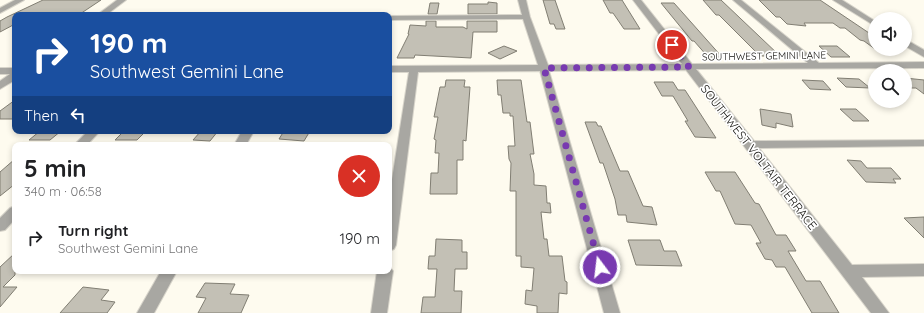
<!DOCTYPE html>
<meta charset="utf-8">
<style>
body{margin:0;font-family:Quicksand,sans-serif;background:#f6f6f6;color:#202124;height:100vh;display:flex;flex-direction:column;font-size:15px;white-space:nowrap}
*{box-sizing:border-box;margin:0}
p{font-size:13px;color:#757577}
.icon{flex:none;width:22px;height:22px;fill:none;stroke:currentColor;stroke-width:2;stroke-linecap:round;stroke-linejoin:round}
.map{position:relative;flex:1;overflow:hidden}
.panel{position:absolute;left:12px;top:142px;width:380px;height:132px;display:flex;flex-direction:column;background:#fff;border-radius:8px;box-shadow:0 2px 6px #0003}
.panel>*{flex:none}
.guide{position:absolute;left:12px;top:12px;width:380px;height:122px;border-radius:8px;box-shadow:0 2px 6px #0003;background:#1a4fa0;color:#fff;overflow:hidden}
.buttons{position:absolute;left:868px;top:12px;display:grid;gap:8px}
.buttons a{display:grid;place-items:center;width:44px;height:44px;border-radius:50%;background:#fff;box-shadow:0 2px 6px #0003;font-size:20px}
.pin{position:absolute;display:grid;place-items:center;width:34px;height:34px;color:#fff;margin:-17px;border:2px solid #fff;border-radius:50%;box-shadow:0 1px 4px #0007}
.me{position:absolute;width:44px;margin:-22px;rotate:345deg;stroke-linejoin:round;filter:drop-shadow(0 0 3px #0008)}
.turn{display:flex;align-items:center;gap:14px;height:84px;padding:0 12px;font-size:18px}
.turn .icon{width:52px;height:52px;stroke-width:2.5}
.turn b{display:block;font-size:28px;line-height:34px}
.then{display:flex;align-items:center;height:38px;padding:0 12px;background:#0003;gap:8px;font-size:15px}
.round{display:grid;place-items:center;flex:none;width:42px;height:42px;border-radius:21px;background:#f6f6f6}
.summary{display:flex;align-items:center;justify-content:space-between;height:68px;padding:0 12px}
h1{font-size:24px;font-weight:800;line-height:30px}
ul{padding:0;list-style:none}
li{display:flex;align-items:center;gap:12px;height:56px;padding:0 12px}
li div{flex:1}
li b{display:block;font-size:15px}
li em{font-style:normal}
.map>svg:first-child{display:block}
</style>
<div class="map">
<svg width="924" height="313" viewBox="0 0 924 313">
<rect width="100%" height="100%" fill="#fefbef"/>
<!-- building -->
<path fill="#c3c0b5" stroke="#817e73" d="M43 0H101L80 14H15V24L0 32V21L7 17Z
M543 0H555L565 29H556L554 24H550Z
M603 0H622L640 29H624L613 13H610Z
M703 0H721L780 56H760L719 15H716Z
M759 0H820L875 37V49L864 41 860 40 845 28H840L833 23H804L806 26 787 24 780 17H776Z
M488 2 497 3V14H468V4H488Z
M430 3H439L437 14H428Z
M661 3H674L722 57H708L694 41H692Z
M426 21H436V27H463L467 29V21H497V32H473L471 58 415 55 414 58H397L409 34H408L410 25 426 26Z
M504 46 517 51 500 59 488 53Z
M819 46H837L850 57H831Z
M837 78 859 79 870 88 846 87Z
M905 78 924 80V94L916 88H905Z
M446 80H465L464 87H470L466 141 463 140V160H457V194H430L431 173H438L439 153H435L436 140 434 139 438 117H434L440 87H445Z
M497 80H521L527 122H530L534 154H530L534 174V185L546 186 547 203H550L551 213 541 212 544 239H547L549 256H562L565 281 567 282V294L559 293 558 313H537V306L525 304 526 290 532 291 534 268 521 267V256H516V191H510L511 163 509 159 508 146H515L513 116H510V113H503L501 95H498Z
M802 80 823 81 831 90 810 89Z
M654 82H673L678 90H685L716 138 695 137 685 121H688L673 96H662Z
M15 100V119H0V111Z
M760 109 791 114 793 127 776 123V128L762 125Z
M840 109H856L869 121H853Z
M585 122H596L598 126H601L620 171H628L643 206 652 207 657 225 627 222 626 215H618L615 199 603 163H600Z
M40 131H61L50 140H29Z
M124 131H146L137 140H115Z
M201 131H218L210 141 193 140Z
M284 131H310L304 141 279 139Z
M15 159V184L0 196V172Z
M847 160 861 161 867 168H891L901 179H893L896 183 866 182Z
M705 172H735L755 203 759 204 776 235H786L796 251H788L806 281H820L839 313H812L785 267H776L772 260 765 259 756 243H761L751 225 735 224 720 191H716Z
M924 217V238L904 218Z
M436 239 462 240V252H467V269H455L454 291H462L461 313H421L423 297H435L437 269H428L429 256H435Z
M628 240H660L664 251H676L682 266 636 265Z
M15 253V275L3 287H17L0 307V267Z
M205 283 235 284 230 294 249 295 241 313H198L206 298 196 297Z
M83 287 109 290 101 300 115 302 107 313H60Z"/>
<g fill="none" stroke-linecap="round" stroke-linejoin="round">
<defs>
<path id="minor" d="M15 0H24L0 13V8Z
M117 0H126L106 15H97Z
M518 0H526L530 17 548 65 682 64 633 0H641L692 64 808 63 733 0H741L819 63 924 62V68L696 69 754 141 924 140V146L759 148 852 265 924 264V276L862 277 889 313H871L686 70 549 71 620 313H604L540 71 418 72 396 245 394 249 389 251V198L409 72H389V66L538 65 523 19 389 20V16L522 15Z
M833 0H842L875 21V26Z
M905 39 924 50V57L905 46Z
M0 68H15V80L0 89V81L10 74H0Z
M88 131H100L87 145H74Z
M242 131H254L246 145H234Z
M15 206V219L5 230 0 231V218L10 208Z
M389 266 393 271 387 313H371L377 271H389Z
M161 271H177L154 313H137Z"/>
</defs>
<!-- minor casing -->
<use href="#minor" stroke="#d8d5cb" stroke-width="2"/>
<!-- minor -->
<use href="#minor" fill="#a8a7a2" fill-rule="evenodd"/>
</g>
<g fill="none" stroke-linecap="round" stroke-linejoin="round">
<!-- route -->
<path stroke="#783ab0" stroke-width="7" stroke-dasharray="0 12.6" d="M600 267 544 68 689 67 672 45"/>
</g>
<g text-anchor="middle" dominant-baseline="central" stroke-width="3.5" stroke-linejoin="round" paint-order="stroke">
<!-- far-street labels -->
<g font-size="10" fill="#11100c" stroke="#fff">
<text transform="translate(764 56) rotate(-1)">SOUTHWEST GEMINI LANE</text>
</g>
<!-- street labels -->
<g font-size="12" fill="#11100c" stroke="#fff">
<text transform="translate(759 157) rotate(52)">SOUTHWEST VOLTAIR TERRACE</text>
</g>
</g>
</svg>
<div class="buttons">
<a><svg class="icon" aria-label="sound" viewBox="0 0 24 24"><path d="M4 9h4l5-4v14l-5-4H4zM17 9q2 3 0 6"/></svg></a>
<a><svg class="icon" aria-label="search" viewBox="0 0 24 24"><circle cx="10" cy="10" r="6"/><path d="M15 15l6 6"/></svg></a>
</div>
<div class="pin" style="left:672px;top:45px;background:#d93025"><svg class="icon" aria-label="arrive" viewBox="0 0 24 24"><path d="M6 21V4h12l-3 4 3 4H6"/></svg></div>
<svg class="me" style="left:600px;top:267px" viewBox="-20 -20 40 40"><circle r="17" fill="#783ab0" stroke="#fff" stroke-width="3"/><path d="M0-11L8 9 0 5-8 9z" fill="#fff"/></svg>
<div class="guide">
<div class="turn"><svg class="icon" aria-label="right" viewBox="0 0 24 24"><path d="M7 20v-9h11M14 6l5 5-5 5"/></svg><div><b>190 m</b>Southwest Gemini Lane</div></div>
<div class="then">Then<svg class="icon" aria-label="left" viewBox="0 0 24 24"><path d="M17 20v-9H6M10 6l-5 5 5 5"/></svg></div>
</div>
<section class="panel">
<div class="summary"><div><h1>5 min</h1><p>340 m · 06:58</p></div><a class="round" style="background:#d93025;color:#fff"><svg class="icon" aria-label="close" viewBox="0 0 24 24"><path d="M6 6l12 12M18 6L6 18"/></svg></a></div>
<ul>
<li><svg class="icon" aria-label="right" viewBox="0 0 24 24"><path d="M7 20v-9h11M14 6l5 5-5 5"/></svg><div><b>Turn right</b><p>Southwest Gemini Lane</p></div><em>190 m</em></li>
</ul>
</section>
</div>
